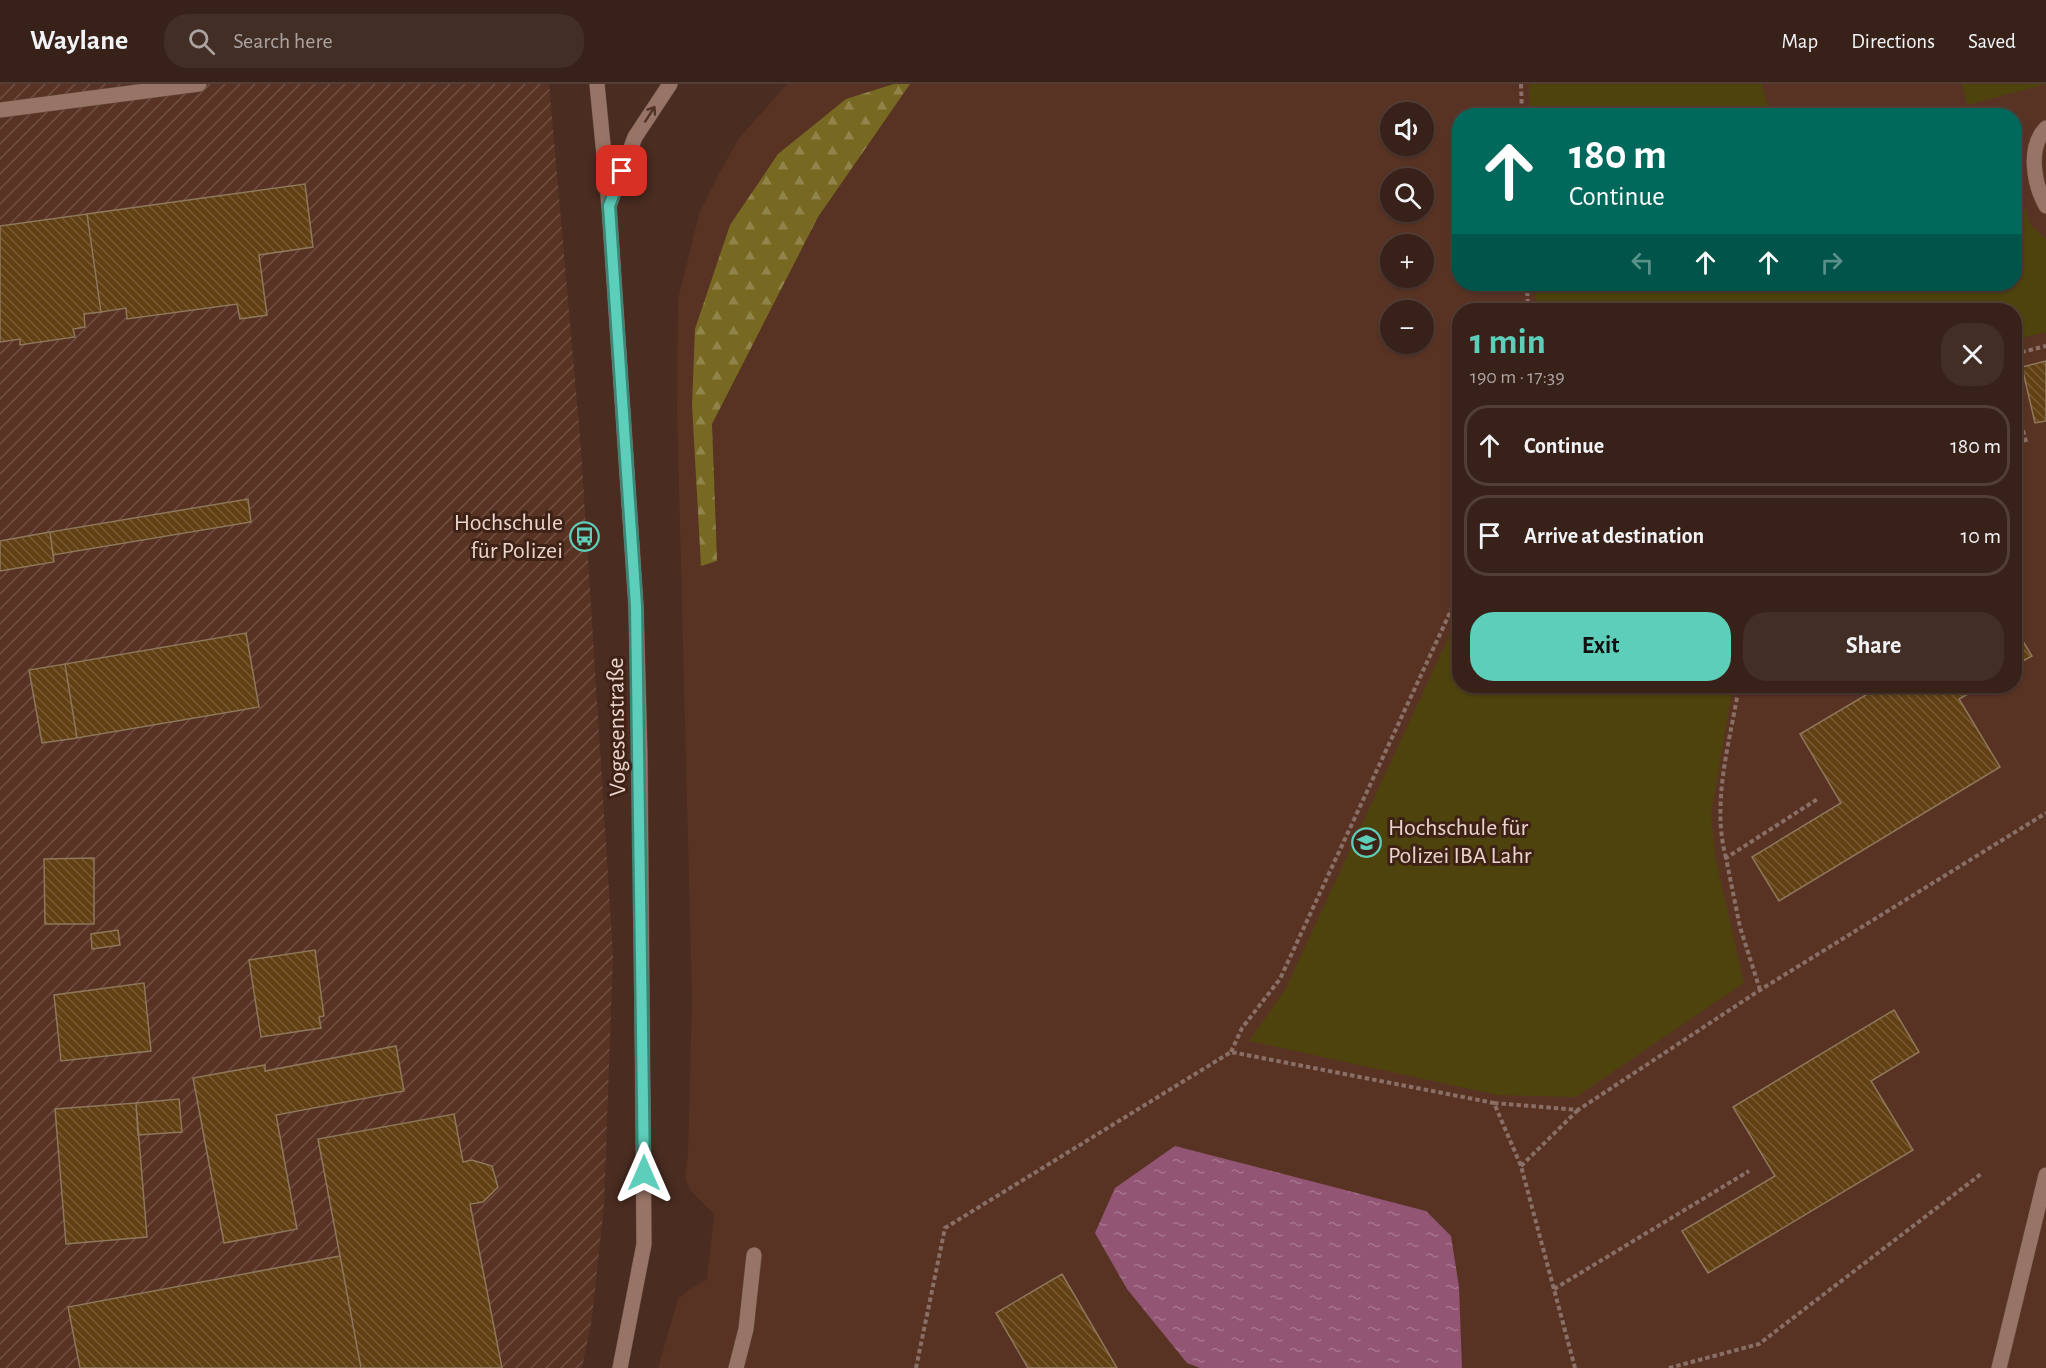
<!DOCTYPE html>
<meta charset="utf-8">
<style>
body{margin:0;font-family:"Alegreya Sans",sans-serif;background:#432e25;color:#f1f3f6;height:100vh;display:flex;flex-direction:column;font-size:22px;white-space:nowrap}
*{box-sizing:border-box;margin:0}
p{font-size:20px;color:#aba3a2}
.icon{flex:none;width:33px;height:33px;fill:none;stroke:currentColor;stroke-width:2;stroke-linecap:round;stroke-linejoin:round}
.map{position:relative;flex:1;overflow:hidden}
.side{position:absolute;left:1452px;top:219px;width:570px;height:390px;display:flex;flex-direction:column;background:#382118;border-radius:24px;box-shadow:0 2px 4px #0004,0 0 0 2px #523e37}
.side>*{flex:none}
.top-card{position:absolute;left:1452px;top:24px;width:570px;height:183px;border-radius:24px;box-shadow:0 2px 4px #0004,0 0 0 2px #523e37;background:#00695c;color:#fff;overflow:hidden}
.controls{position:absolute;left:1380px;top:18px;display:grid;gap:12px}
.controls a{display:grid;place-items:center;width:54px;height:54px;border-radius:50%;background:#382118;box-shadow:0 2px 4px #0004,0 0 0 2px #523e37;font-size:30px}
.pin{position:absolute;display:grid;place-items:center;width:51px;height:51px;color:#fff;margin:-26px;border-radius:12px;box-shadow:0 3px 9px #0006}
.me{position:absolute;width:66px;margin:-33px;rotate:0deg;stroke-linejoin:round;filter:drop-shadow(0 0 4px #0008)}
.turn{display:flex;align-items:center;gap:21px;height:126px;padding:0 18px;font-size:27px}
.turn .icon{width:78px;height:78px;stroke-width:2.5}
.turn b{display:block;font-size:42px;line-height:51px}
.lanes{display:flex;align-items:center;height:57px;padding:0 18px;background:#0003;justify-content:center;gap:30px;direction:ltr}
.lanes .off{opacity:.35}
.round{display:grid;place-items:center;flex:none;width:63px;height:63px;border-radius:24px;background:#432e25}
.summary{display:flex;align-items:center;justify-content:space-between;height:102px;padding:0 18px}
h1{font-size:36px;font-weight:700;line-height:45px;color:#5dceb9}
.primary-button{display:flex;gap:12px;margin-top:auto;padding:12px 18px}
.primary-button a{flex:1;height:69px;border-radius:24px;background:#5dceb9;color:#111;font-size:24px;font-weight:700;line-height:69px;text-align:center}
.primary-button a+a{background:#432e25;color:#f1f3f6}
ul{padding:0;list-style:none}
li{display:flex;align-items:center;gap:18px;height:81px;margin:0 12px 9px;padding:0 6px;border:3px solid #523e37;border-radius:24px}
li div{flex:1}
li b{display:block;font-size:22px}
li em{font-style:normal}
header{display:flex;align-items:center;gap:36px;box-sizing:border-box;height:84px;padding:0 30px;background:#382118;border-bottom:2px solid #523e37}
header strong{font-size:28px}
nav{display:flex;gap:33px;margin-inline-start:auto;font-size:21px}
.search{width:420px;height:54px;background:#432e25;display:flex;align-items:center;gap:15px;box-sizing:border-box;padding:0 21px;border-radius:24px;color:#aba3a2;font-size:22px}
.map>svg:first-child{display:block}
</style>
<header>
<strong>Waylane</strong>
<div class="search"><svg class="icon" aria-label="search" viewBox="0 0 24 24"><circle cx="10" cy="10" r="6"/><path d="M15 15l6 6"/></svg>Search here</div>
<nav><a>Map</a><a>Directions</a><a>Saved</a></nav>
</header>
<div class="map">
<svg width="2046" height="1284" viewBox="0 0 2046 1284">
<defs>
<pattern id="industrial-furrows" width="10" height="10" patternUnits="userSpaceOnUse" patternTransform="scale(1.5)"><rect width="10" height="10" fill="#583324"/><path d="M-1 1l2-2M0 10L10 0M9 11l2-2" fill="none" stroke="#705043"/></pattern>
<pattern id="forest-firs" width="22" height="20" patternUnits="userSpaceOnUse" patternTransform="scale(1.5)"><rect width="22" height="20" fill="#776921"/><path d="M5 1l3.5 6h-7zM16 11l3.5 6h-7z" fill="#91844a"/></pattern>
<pattern id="water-ripples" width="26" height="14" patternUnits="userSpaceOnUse" patternTransform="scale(1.5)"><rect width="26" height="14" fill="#925574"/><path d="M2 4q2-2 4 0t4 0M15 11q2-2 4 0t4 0" fill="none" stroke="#a6748d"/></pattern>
<pattern id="building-back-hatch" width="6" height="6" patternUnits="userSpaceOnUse" patternTransform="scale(1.5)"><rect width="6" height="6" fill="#614014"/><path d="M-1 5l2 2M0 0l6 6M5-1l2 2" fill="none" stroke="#785b35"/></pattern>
</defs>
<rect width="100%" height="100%" fill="#4a2c20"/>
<!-- built -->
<path fill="#583324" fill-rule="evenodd" d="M787 0H2046V1284H658L678 1215 687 1207 707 1195 714 1130 690 1106 685 1093 688 1071 692 914 677 326 678 215 699 130 720 88 739 54ZM1390 28H1424V62H1390ZM1460 32H2014V200H1460ZM1390 94H1424V128H1390ZM1390 160H1424V194H1390ZM1390 226H1424V260H1390ZM1460 226H2014V602H1460Z"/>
<!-- industrial -->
<path fill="url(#industrial-furrows)" d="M0 0H549L581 365 613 871 604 1121 592 1234 582 1284H0Z"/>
<!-- green -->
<path fill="#4e430d" d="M1529 0H1762L1770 31H1530Z
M1962 0H2046L1967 21Z
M2015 94 2030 140 2046 155V248L2015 256 2014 226H1536L1535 200H1811L1813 206 1838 200H2014Z
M1459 531 1460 602H1733L1711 730 1715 772 1744 899 1576 1013 1497 1011 1249 957 1285 906Z"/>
<!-- forest -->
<path fill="url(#forest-firs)" d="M894 0H910L818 133 712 340 717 477 701 482 692 321 695 245 730 141 778 70 846 15Z"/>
<!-- water -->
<path fill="url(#water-ripples)" d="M1175 1062 1426 1127 1451 1152 1459 1203 1462 1284H1200L1187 1279 1127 1205 1095 1149 1115 1104Z"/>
<!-- building -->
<path fill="url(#building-back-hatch)" stroke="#8f775c" stroke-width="1.5" d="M305 100 313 163 259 171 267 231 240 235 237 220 127 235 126 224 101 228 87 130Z
M87 130 101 228 84 230 85 243 73 245 75 253 20 261V255L0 258V142Z
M2046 277V337L2035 339 2022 283Z
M248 415 251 438 53 471 50 448Z
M50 448 54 478 0 487V457Z
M2014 543 2032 572 2014 582Z
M246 549 259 623 77 654 65 580Z
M65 580 77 654 42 659 29 586Z
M1881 602H1982L1959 615 2000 683 1779 817 1752 773 1841 719 1800 650Z
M94 774V840H45L44 775Z
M118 846 120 861 92 865 91 850Z
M315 866 324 932 319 933 321 944 261 953 249 876Z
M144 899 151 967 61 977 54 911Z
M1894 926 1919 968 1871 997 1913 1066 1708 1189 1682 1147 1775 1092 1733 1023Z
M396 962 404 1007 276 1031 297 1145 224 1159 193 994 265 981V987Z
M179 1015 182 1048 138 1051 136 1019Z
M136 1019 147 1153 66 1160 55 1025Z
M454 1030 463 1078 472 1076 492 1082 498 1103 483 1118 470 1120 502 1284H361L318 1055Z
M340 1172 361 1284H80L68 1223Z
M1062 1190 1117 1284H1028L996 1229Z"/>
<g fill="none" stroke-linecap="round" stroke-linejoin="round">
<defs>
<path id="minor" d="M597 0 609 122 636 522 640 673 644 1160 620 1284
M0 26 199 0
M2046 44C2027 64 2034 100 2046 122
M610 119 635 53 670 0
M736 1284 746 1245 754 1171
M1999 1284 2046 1091"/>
</defs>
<!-- minor casing -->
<use href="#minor" stroke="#634a3f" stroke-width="16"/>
<!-- path -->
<path stroke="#896f65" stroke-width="4" stroke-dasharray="4.5 3" stroke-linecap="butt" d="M1521 0 1522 32
M1527 200 1528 226
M2014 270 2046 262
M2014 310 2026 358
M1726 774C1711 718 1730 658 1739 602
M1760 906 1740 843 1726 774 1819 714
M1231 968 1242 944 1280 895 1460 507
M1494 1019 1578 1026 1760 906 2046 729
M1521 1082 1578 1026
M1554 1205 1749 1087
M916 1284 945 1144 1231 968 1494 1019 1521 1082 1575 1284
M1669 1284 1759 1260 1981 1090"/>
<!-- minor -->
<use href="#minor" stroke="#977466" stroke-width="15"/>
</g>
<!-- one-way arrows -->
<defs><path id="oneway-shaft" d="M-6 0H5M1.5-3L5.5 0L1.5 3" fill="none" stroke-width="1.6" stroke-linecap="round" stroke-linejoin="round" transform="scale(1.5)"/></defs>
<use stroke="#513226" href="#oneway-shaft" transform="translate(650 30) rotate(-57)"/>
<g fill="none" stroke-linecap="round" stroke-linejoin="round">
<defs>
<path id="route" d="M622 87 609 122 636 522 644 1089"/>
</defs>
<!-- route casing -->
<use href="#route" stroke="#3c8678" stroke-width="15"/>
<!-- route -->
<use href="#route" stroke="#5dceb9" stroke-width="10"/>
</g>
<!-- icons -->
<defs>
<symbol id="bus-ring" viewBox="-11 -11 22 22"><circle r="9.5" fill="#3f2216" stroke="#5dceb9" stroke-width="1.5"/><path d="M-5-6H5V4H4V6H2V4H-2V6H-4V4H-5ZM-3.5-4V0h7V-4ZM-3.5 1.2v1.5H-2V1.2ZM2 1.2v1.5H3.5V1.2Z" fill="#5dceb9"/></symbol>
<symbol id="university-ring" viewBox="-11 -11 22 22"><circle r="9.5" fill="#3f2216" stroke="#5dceb9" stroke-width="1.5"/><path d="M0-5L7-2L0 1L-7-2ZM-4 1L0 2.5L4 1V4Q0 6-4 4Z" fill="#5dceb9"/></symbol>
</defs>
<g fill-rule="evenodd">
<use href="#bus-ring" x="568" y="436" width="33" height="33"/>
<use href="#university-ring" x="1350" y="742" width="33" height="33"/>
</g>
<g text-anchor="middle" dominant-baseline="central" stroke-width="6" stroke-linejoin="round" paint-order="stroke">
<!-- poi labels -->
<g font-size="24" fill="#e9d5cd" stroke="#3f2216" text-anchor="end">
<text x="563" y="439">Hochschule<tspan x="563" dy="28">für Polizei</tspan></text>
<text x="1388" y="744" text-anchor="start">Hochschule für<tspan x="1388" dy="28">Polizei IBA Lahr</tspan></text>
</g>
<!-- street labels -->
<g font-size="24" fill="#e9d5cd" stroke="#3f2216">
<text transform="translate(617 643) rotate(-91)">Vogesenstraße</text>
</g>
</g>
</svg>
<div class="controls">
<a><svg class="icon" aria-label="sound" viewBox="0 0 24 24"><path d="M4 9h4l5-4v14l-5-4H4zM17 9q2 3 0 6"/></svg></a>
<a><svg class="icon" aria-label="search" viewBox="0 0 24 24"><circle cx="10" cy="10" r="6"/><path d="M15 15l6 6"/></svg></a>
<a>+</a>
<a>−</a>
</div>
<div class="pin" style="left:622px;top:87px;background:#d93025"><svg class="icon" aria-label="arrive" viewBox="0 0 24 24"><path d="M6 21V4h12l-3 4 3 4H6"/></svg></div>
<svg class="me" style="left:644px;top:1089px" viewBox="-20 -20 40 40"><path d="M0-17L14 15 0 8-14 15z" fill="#5dceb9" stroke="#fff" stroke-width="4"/></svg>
<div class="top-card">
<div class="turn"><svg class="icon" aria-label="ahead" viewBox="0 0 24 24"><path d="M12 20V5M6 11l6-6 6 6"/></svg><div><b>180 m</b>Continue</div></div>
<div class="lanes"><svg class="icon off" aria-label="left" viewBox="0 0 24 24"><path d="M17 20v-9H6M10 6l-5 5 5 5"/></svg><svg class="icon" aria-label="ahead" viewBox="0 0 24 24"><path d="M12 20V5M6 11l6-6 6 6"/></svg><svg class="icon" aria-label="ahead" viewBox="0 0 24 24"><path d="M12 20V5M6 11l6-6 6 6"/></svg><svg class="icon off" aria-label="right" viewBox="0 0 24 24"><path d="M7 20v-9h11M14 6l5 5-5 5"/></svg></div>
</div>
<section class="side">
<div class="summary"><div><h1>1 min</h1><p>190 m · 17:39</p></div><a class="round"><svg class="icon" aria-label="close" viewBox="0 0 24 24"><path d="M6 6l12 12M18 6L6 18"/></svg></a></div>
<ul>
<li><svg class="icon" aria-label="ahead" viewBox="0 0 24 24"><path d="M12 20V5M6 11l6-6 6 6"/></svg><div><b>Continue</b></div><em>180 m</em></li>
<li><svg class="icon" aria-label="arrive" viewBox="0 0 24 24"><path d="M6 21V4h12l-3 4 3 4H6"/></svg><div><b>Arrive at destination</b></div><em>10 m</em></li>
</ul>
<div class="primary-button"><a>Exit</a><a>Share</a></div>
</section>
</div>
